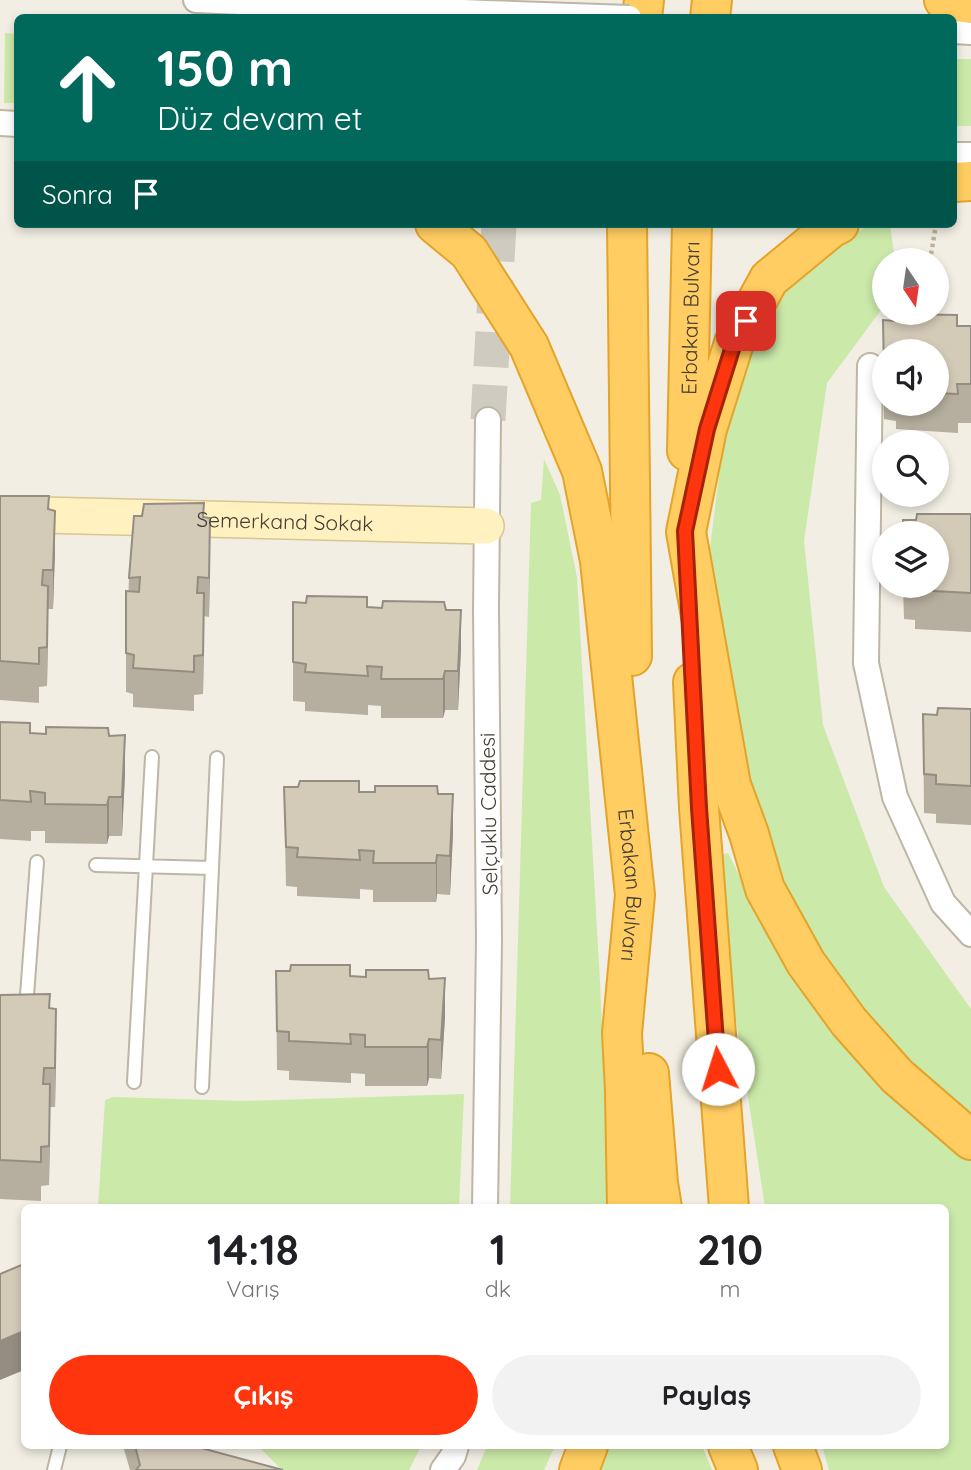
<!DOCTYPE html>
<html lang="tr">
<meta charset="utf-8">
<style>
body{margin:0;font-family:Quicksand,sans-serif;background:#f2f2f2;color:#202124;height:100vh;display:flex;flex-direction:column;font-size:26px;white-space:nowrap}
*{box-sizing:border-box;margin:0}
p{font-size:23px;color:#757577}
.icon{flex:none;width:38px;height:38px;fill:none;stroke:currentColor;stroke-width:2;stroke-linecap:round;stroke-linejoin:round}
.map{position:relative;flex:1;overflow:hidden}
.details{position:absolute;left:21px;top:1204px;width:928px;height:245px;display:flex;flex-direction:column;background:#fff;border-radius:10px;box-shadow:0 4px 10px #0003}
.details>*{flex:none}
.hud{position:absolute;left:14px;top:14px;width:943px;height:214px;border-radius:10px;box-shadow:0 4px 10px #0003;background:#00695c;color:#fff;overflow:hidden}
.needle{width:46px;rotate:167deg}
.controls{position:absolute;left:872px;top:248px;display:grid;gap:14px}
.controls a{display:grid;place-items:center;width:77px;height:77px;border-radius:50%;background:#fff;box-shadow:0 4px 10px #0003;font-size:35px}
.pin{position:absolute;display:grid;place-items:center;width:60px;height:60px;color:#fff;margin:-30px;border-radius:14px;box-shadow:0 4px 10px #0006}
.me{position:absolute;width:77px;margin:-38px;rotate:355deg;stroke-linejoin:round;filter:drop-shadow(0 0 5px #0008)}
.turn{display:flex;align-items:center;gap:24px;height:147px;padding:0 28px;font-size:32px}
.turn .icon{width:91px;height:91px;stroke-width:2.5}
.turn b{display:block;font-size:49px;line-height:60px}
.then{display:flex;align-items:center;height:66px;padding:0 28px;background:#0003;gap:14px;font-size:26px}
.eta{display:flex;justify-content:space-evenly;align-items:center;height:119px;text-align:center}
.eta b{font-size:42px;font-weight:700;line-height:49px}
.action{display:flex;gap:14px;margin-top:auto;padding:14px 28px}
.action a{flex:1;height:80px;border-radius:42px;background:#ff350d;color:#fff;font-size:28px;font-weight:700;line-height:80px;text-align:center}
.action a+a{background:#f2f2f2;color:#202124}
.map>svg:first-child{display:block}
</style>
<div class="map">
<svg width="971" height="1470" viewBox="0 0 971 1470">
<rect width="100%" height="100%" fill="#f2eee3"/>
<!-- green -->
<path fill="#cbe9a9" d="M5 33 17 34V103H4Z
M954 59H971V126H954Z
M871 224H890L895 261H884V306L827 383 804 541 823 725 884 887 971 1009V1116L922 1078 797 934 759 834 705 588 724 435 754 327 822 250Z
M544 459 560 495 577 577 600 982 610 1207 510 1208 531 503 541 500Z
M728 853C774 946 825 1031 899 1105 920 1126 947 1143 971 1161V1470H829L822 1446H945V1208L765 1207 711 858Z
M464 1094 459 1207H98L105 1100 113 1097 243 1101Z
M258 1446H421L409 1470H282Z
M487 1446H555L544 1470H477Z
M610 1446H702L712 1470H601Z"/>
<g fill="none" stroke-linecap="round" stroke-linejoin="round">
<!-- secondary-tunnel -->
<path stroke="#cfcbc0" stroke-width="35" stroke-dasharray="35 18" stroke-linecap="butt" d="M488 420 499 224"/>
<defs>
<path id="lane" d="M96 865 212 868
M27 995 37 862
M134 1082 152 757
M202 1087 217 758
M54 1470 60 1446"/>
<path id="street" d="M196 0 485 13
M954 31 971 32
M0 123 18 124
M954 155H971
M870 366 866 663 895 797 943 903 971 934
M485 1208 489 941 486 608 488 420
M443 1470 453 1456 456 1446"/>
<g id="secondary">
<path id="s1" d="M0 514 486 526"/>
</g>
<g id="highway">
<path d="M944 0 971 4"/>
<path d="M642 18 644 0"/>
<path d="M710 18 712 0"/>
<path d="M954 182 971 181"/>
<path id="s2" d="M435 224 469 252 529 346 582 471 600 561 635 895 622 1033 625 1091 627 1208"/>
<path d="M627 224 632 656"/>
<path d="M839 224 831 228 769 279 734 343 707 429 686 532 731 785 749 834 765 889 806 963 849 1022 897 1076 971 1140"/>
<path id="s3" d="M687 451 692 224"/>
<path d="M693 682 699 808 729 1208"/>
<path d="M649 1073 658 1183 662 1208"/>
<path d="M728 1446 738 1470"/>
<path d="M793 1446 802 1470"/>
<path d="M579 1470 588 1446"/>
</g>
</defs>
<!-- lane casing -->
<use href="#lane" stroke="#beb6a5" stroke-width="16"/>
<!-- street casing -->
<use href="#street" stroke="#beb6a5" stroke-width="28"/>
<!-- secondary casing -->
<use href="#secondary" stroke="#d8c692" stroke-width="38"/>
<!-- highway casing -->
<use href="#highway" stroke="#e4a32b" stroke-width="42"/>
<!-- path -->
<path stroke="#c0b296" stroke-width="4.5" stroke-dasharray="3.5 3.5" stroke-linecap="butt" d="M930 261 936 224"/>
<!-- lane -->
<use href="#lane" stroke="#fff" stroke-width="12"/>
<!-- street -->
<use href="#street" stroke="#fff" stroke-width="24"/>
<!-- secondary -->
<use href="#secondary" stroke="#fff1c0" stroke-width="35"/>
<!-- highway -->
<use href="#highway" stroke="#ffcd61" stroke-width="38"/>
<defs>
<path id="street-bridge" d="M485 13 629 18"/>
</defs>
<!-- street-bridge casing -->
<use href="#street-bridge" stroke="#beb6a5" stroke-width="28" stroke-linecap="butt"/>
<!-- street-bridge -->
<use href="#street-bridge" stroke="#fff" stroke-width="24"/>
</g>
<!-- wall -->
<path fill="#b6ae9e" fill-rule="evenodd" d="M883 320 971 326V423H958V433L896 429V421L884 419ZM884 352H936V404H884Z
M0 496 49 510 55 550 53 609H48L47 686 39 687V703L0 700Z
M971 514V632L915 629V620L904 619 903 586H936L916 520Z
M210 557 209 617 204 616 203 694 194 695V711L133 707V694L126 692V653L129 578Z
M293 602 367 607 446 610 461 649 458 710H445L443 718H381V706L368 705V715L305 711V702L293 701Z
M971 709V825L936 823V814L924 813 923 714 937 715Z
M0 722 30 733 109 736 125 774 122 836H109L107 844 45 843V831H31V841L0 839Z
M284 787 359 792 438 794 453 833 450 895 437 894 436 902H373V890L360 889V899L297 896V887L286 886Z
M276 971 350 976 429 979 445 1017 441 1079 429 1078 427 1086H365V1074L351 1073V1083L289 1080V1071L277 1070Z
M0 995 50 1008 56 1048 55 1107H50L49 1185 41 1186V1201L0 1199Z
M123 1446H200L201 1448 283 1470H130Z"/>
<!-- shaded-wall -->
<path fill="#948d81" d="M55 511V550L53 609V570Z
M210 518V557L209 617V578Z
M48 586V625L47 686V647Z
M204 593V632L203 694V655Z
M461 610V649L458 710V671Z
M445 671V710L443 718V679Z
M125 735V774L122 836V797Z
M453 794V833L450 895V856Z
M109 797V836L107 844V805Z
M437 855V894L436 902V863Z
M445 978V1017L441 1079V1040Z
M56 1009V1048L55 1107V1068Z
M429 1039V1078L427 1086V1047Z
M50 1084V1123L49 1185V1146Z
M24 1331V1370L0 1380V1341Z"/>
<!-- building -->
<path fill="#d4cab8" stroke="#948d81" stroke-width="2" d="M898 314 957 315V326H971V384H957L958 394 936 393V352H884V375L883 320 896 321Z
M0 496H49L48 509 55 511 53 570H43L42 585 48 586 47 647 39 648V664L0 661Z
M204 503 203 517 210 518 209 578 198 577 197 593H204L203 655 194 656V672L133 668 134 655 126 653V591L139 592 140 577 129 578 134 516H142L144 504Z
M917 514H971V593L915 590V586H936V534H903V520H916Z
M307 596 367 597V607L382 608 383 601 444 602 446 610H461L458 671H445L443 679H381L382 667 367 666 368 676 305 672 306 664 293 662V602L306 603Z
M938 708 971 709V786L936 784V775L924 774 923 714 937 715Z
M0 722 30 723V733L46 734V727L108 728 109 736 125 735 122 797H109L107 805 45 804V793L30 791 31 802 0 800Z
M300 781H359V792H375V786H437L438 794H453L450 856 437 855 436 863H373L374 851 359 850 360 860 297 857 298 848 286 847 284 787H298Z
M291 965H350V976L366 977V970H428L429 979 445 978 441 1040 429 1039 427 1047H365V1035L350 1034 351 1044 289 1041V1032L277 1031 276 971H290Z
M50 994 49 1008 56 1009 55 1068H44L43 1084H50L49 1146 41 1147V1162L0 1160V995Z
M24 1264V1331L0 1341V1274Z
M135 1446H200L201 1448 283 1470H136L140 1465Z"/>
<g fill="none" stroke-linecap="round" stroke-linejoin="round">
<defs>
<path id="route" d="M718 1069 699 808 685 531 707 429 734 343 746 321"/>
</defs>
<!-- route casing -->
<use href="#route" stroke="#a62208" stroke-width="18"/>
<!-- route -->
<use href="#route" stroke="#ff350d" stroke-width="12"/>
</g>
<g text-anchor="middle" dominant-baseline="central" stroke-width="7" stroke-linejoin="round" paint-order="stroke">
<!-- street labels -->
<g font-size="21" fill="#443e33" stroke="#fff">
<text stroke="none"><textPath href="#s3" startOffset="133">Erbakan Bulvarı</textPath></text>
<text stroke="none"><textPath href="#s1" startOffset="285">Semerkand Sokak</textPath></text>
<text transform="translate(488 814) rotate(-91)">Selçuklu Caddesi</text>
<text stroke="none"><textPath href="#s2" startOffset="709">Erbakan Bulvarı</textPath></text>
</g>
</g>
</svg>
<div class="controls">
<a><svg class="needle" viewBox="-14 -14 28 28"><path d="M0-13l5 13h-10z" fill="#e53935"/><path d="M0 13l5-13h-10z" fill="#757577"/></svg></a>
<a><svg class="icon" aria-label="sound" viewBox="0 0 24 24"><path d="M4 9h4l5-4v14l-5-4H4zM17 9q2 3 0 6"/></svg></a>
<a><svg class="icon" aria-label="search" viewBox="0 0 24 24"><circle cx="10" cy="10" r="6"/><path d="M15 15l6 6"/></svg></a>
<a><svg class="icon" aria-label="layers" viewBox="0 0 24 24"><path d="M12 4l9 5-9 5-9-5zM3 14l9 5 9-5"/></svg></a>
</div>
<div class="pin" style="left:746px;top:321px;background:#d93025"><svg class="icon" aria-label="arrive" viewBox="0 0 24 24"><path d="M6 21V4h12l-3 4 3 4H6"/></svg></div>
<svg class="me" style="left:718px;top:1069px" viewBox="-20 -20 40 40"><circle r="19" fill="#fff"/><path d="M0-13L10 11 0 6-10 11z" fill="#ff350d"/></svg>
<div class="hud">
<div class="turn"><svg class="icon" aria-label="ahead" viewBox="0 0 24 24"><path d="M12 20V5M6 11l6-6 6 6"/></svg><div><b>150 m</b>Düz devam et</div></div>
<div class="then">Sonra<svg class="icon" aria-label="arrive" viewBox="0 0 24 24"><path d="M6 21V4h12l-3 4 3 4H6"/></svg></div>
</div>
<section class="details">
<div class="eta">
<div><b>14:18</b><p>Varış</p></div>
<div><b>1</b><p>dk</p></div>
<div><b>210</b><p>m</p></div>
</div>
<div class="action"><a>Çıkış</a><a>Paylaş</a></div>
</section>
</div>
